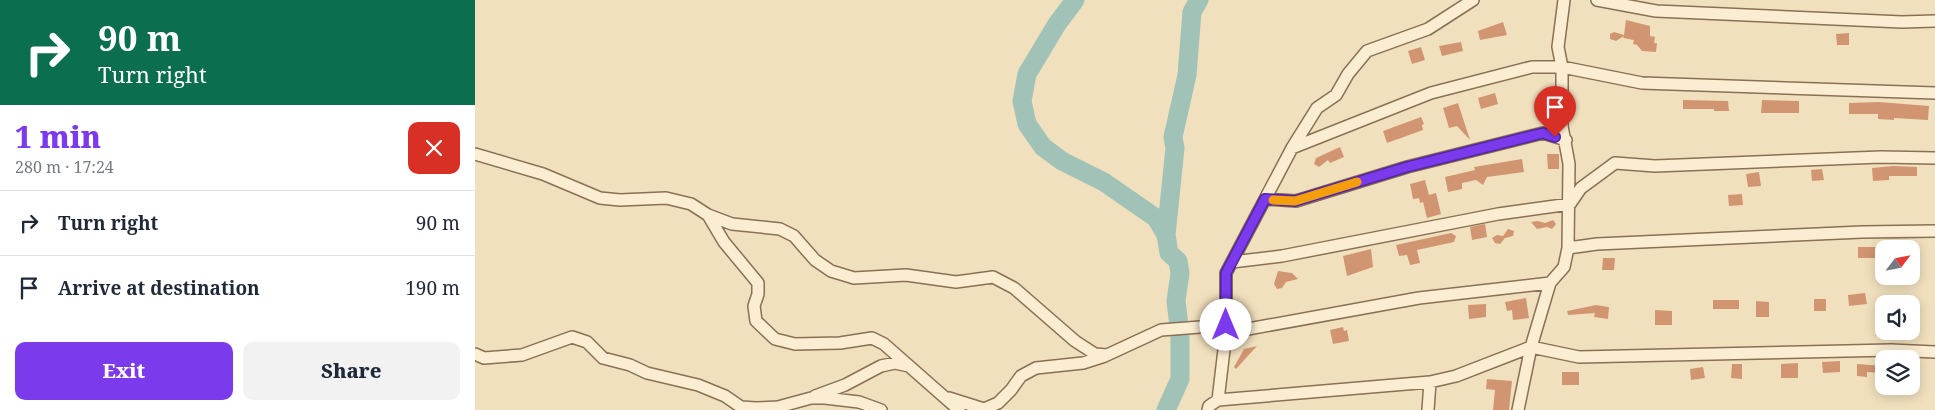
<!DOCTYPE html>
<meta charset="utf-8">
<style>
body{margin:0;font-family:"Noto Serif",serif;background:#f2f2f3;color:#1f2937;height:100vh;display:flex;flex-direction:column;font-size:19px;white-space:nowrap}
*{box-sizing:border-box;margin:0}
p{font-size:16px;color:#747a83}
.icon{flex:none;width:28px;height:28px;fill:none;stroke:currentColor;stroke-width:2;stroke-linecap:round;stroke-linejoin:round}
.map{position:relative;flex:1;overflow:hidden}
.side{display:flex;flex-direction:column;background:#fff;width:475px}
.side>*{flex:none}
.hud{background:#0b6e4f;color:#fff;overflow:hidden}
.needle{width:32px;rotate:58deg}
.fabs{position:absolute;left:1400px;top:240px;display:grid;gap:10px}
.fabs a{display:grid;place-items:center;width:45px;height:45px;border-radius:10px;background:#fff;box-shadow:0 2px 12px #0003;font-size:25px}
.pin{position:absolute;display:grid;place-items:center;width:42px;height:42px;color:#fff;margin:-51px -21px;border-radius:50% 50% 50% 0;rotate:-45deg;box-shadow:0 0 5px #0007}
.pin .icon{rotate:45deg}
.me{position:absolute;width:55px;margin:-28px;rotate:0deg;stroke-linejoin:round;filter:drop-shadow(0 0 4px #0008)}
.turn{display:flex;align-items:center;gap:18px;height:105px;padding:0 15px;font-size:22px}
.turn .icon{width:65px;height:65px;stroke-width:2.5}
.turn b{display:block;font-size:35px;line-height:42px}
.round{display:grid;place-items:center;flex:none;width:52px;height:52px;border-radius:10px;background:#f2f2f3}
.head{display:flex;align-items:center;justify-content:space-between;height:85px;padding:0 15px}
h1{font-size:30px;font-weight:800;line-height:38px;color:#7c3aed}
.action{display:flex;gap:10px;margin-top:auto;padding:10px 15px}
.action a{flex:1;height:58px;border-radius:10px;background:#7c3aed;color:#fff;font-size:20px;font-weight:800;line-height:58px;text-align:center}
.action a+a{background:#f2f2f3;color:#1f2937}
ul{padding:0;list-style:none}
li{display:flex;align-items:center;gap:15px;height:65px;padding:0 15px;border-top:1px solid #e0e1e3}
li div{flex:1}
li b{display:block;font-size:19px}
li em{font-style:normal}
main{display:flex;flex:1;min-height:0}
.map>svg:first-child{display:block}
</style>
<main>
<section class="side">
<div class="hud">
<div class="turn"><svg class="icon" aria-label="right" viewBox="0 0 24 24"><path d="M7 20v-9h11M14 6l5 5-5 5"/></svg><div><b>90 m</b>Turn right</div></div>
</div>
<div class="head"><div><h1>1 min</h1><p>280 m · 17:24</p></div><a class="round" style="background:#d93025;color:#fff"><svg class="icon" aria-label="close" viewBox="0 0 24 24"><path d="M6 6l12 12M18 6L6 18"/></svg></a></div>
<ul>
<li><svg class="icon" aria-label="right" viewBox="0 0 24 24"><path d="M7 20v-9h11M14 6l5 5-5 5"/></svg><div><b>Turn right</b></div><em>90 m</em></li>
<li><svg class="icon" aria-label="arrive" viewBox="0 0 24 24"><path d="M6 21V4h12l-3 4 3 4H6"/></svg><div><b>Arrive at destination</b></div><em>190 m</em></li>
</ul>
<div class="action"><a>Exit</a><a>Share</a></div>
</section>
<div class="map">
<svg width="1460" height="410" viewBox="0 0 1460 410">
<rect width="100%" height="100%" fill="#f1e0bd"/>
<g fill="none" stroke-linecap="round" stroke-linejoin="round">
<!-- river -->
<path stroke="#a1c2b7" stroke-width="19" d="M600 0 582 24 552 74 547 101 552 124 568 147 587 161 629 182 681 218 691 235 694 253 703 261 705 273 701 301 704 326
M691 235 700 148 698 137 712 75 717 12 724 0
M691 410 705 379V332"/>
</g>
<!-- building -->
<path fill="#d19671" d="M1151 20 1175 26V36L1180 37 1179 43H1182L1181 52 1167 51 1162 45 1158 44 1159 40 1148 38 1149 36 1141 41 1135 39V34L1139 32 1149 35Z
M1028 22 1032 35 1005 40 1003 31Z
M1374 33V45H1362L1361 34Z
M986 42 988 51 967 56 964 46Z
M946 47 950 60 937 64 933 51Z
M1020 93 1023 104 1006 109 1003 98Z
M1208 100 1253 101 1254 111H1239V109H1208Z
M1287 100 1324 101V113H1286Z
M1404 102 1454 106 1453 120 1419 118V120L1403 119V114H1374V103Z
M983 103 995 140 982 126 974 128 968 108Z
M946 117 949 124 947 125 948 130 912 143 908 131Z
M865 147 869 157 855 163 853 160 844 167 839 164 841 158Z
M1072 154H1084V169H1073Z
M1047 159 1049 172 1012 177 1008 185 1001 180 987 183V189L973 192 970 177 1000 170 999 167Z
M1418 166 1442 167V176H1414V180L1398 181 1397 168Z
M1347 169 1349 180 1337 181 1336 170Z
M1284 172 1286 186 1273 187 1271 174Z
M950 180 954 195 961 193 966 214 952 218 948 202 945 203 944 198 938 199 935 184Z
M1267 194 1268 205 1254 206 1253 195Z
M1078 220 1081 224 1077 229 1072 227 1062 229 1056 222 1063 221 1070 223Z
M1010 224 1012 237 997 240 995 227Z
M1033 229 1039 231 1038 236 1030 238 1025 244 1020 243 1017 238 1022 235 1028 236Z
M976 233 981 236 979 242 942 250 945 263 935 265 932 255 924 256 921 245Z
M1383 247H1409V258H1383Z
M896 249 898 267 872 276 868 256Z
M1128 258H1140L1139 270H1127Z
M803 271 817 273 823 279 811 282 807 288 802 289 799 284Z
M1390 293 1392 304 1374 306 1373 295Z
M1051 298 1054 318 1038 320 1037 310 1032 311 1030 302Z
M1339 299H1351V311H1339Z
M1238 300H1264V309H1238Z
M1281 301 1294 302V317H1281Z
M1011 304V317L994 319 993 305Z
M1121 305 1134 307 1133 319 1119 317 1120 313 1093 315 1092 311Z
M1180 310 1197 311V325H1180Z
M868 327 869 331 872 330 874 341 858 344 855 330Z
M782 346 761 369 759 367 769 349Z
M1365 361V372L1348 373 1347 362Z
M1323 363V378H1306V364Z
M1257 364H1267V379L1256 378Z
M1382 364 1409 366V373L1392 372V377L1382 376Z
M1228 367 1230 378 1216 380 1215 369Z
M1087 372H1104V385H1087Z
M1012 379 1037 381 1034 410H1018L1020 390 1011 389Z"/>
<g fill="none" stroke-linecap="round" stroke-linejoin="round">
<defs>
<path id="minor" d="M1122 0 1181 11 1427 22 1460 21
M817 148 956 93 1057 67H1087L1167 83 1460 93
M0 154 68 174 125 198 145 200 191 198 216 204 233 215 257 224 305 229 319 236 340 260 356 271 379 278 431 275 481 282 518 277 539 288 600 341 620 354 632 355 686 330 751 325
M790 199 821 201 932 167 1068 133 1091 140
M233 215 249 242 283 283V294L279 306 281 321 300 339 320 344 365 343 397 338 409 344 484 410
M1093 248 1122 244 1387 232 1460 231
M757 262 807 256 1023 214 1095 204 1106 188 1140 163 1180 166 1406 157 1460 158
M751 333 944 298 1075 283
M0 354 9 358 47 355 97 337 112 342 128 358 155 365 172 373 223 385 250 396 266 407 281 408 303 407 336 398H350L384 402 406 410
M340 396 370 385 406 366 420 363 434 366
M474 398 509 409 523 403 536 390 546 376 561 368 608 363 630 356
M743 400 955 382 981 376 1056 347 1104 357 1416 350 1460 352
M733 410 734 406 743 400 751 333V273L817 148 842 108 861 95 873 74 892 51 953 29 998 0
M953 410 955 382
M1043 410 1056 347 1075 283 1089 267 1093 248 1094 164 1087 126V67L1083 47 1089 0"/>
</defs>
<!-- minor casing -->
<use href="#minor" stroke="#8a7055" stroke-width="14"/>
<!-- minor -->
<use href="#minor" stroke="#fbedd1" stroke-width="11"/>
</g>
<g fill="none" stroke-linecap="round" stroke-linejoin="round">
<defs>
<path id="route" d="M751 325V273L790 199 820 201 932 167 1068 133 1080 137"/>
</defs>
<!-- route casing -->
<use href="#route" stroke="#51269a" stroke-width="12"/>
<!-- route -->
<use href="#route" stroke="#7c3aed" stroke-width="9"/>
<!-- slow -->
<path stroke="#f59e0b" stroke-width="9" d="M798 200 820 201 882 182"/>
</g>
</svg>
<div class="fabs">
<a><svg class="needle" viewBox="-14 -14 28 28"><path d="M0-13l5 13h-10z" fill="#e53935"/><path d="M0 13l5-13h-10z" fill="#747a83"/></svg></a>
<a><svg class="icon" aria-label="sound" viewBox="0 0 24 24"><path d="M4 9h4l5-4v14l-5-4H4zM17 9q2 3 0 6"/></svg></a>
<a><svg class="icon" aria-label="layers" viewBox="0 0 24 24"><path d="M12 4l9 5-9 5-9-5zM3 14l9 5 9-5"/></svg></a>
</div>
<div class="pin" style="left:1080px;top:137px;background:#d93025"><svg class="icon" aria-label="arrive" viewBox="0 0 24 24"><path d="M6 21V4h12l-3 4 3 4H6"/></svg></div>
<svg class="me" style="left:751px;top:325px" viewBox="-20 -20 40 40"><circle r="19" fill="#fff"/><path d="M0-13L10 11 0 6-10 11z" fill="#7c3aed"/></svg>
</div>
</main>
